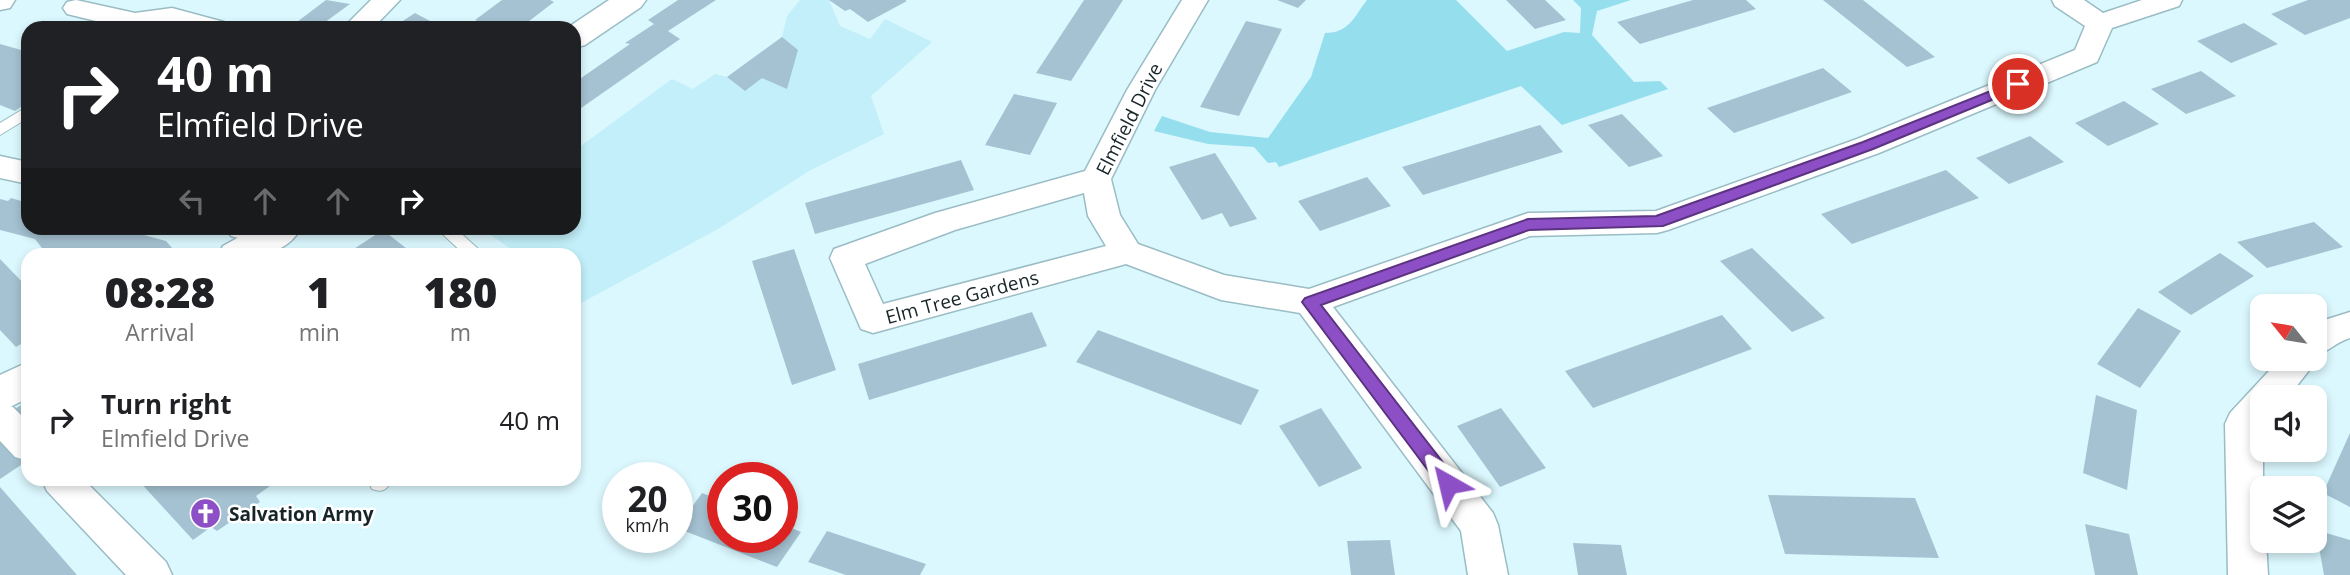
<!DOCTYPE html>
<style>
body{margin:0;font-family:"Open Sans",sans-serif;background:#f6f6f6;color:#202124;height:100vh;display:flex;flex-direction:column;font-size:26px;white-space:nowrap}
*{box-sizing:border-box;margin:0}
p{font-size:23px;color:#757577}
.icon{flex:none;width:38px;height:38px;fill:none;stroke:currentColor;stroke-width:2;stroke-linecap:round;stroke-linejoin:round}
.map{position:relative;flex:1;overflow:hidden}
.drawer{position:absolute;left:21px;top:248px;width:560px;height:238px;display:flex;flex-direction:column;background:#fff;border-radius:21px;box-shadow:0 4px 10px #0003}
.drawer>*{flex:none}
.hud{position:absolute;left:21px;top:21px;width:560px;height:214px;border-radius:21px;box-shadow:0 4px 10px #0003;background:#202124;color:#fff;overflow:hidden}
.needle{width:46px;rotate:300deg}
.tools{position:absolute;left:2250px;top:294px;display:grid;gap:14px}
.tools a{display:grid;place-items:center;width:77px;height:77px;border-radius:14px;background:#fff;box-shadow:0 4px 10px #0003;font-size:35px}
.speed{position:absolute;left:602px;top:462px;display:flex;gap:14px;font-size:35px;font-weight:700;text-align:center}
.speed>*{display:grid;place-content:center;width:91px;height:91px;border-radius:50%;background:#fff;box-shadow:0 4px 10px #0003;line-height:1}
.speed small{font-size:18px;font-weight:400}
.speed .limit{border:10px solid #d22;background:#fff;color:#111}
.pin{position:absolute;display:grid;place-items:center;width:60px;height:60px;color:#fff;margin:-30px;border:4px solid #fff;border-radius:50%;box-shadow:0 2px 7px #0007}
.me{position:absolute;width:77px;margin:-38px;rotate:323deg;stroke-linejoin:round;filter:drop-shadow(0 0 5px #0008)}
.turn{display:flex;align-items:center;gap:24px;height:147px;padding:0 21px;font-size:32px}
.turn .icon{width:91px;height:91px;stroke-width:2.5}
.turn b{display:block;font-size:49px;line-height:60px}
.lanes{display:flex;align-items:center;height:66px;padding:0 21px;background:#0003;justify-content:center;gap:35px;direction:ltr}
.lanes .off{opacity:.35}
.eta{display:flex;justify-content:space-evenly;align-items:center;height:119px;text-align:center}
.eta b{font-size:42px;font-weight:800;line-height:49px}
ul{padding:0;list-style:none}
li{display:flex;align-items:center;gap:21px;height:105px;padding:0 21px}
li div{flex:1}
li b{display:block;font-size:26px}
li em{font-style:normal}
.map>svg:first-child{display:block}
</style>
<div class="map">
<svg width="2350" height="575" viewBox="0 0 2350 575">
<rect width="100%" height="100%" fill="#dbf8fe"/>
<!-- built -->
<path fill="#c2eff9" d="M800 0H829L840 26 870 39 885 19 932 42 871 96 884 134 809 171 718 229 581 303 574 297V256L519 255 481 228H574V151L672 79 693 89 715 74 727 77 782 37 787 16Z"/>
<!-- green -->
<path fill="#94deed" d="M1367 0H1456L1507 51 1564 32 1580 33 1581 8 1573 0H1631L1597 11 1592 35 1634 82 1660 81 1668 89 1562 125 1521 86 1279 167 1276 162 1268 163 1254 147 1208 144 1154 131 1162 116 1210 132 1268 138 1311 77 1325 33C1349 33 1354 17 1367 0Z"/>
<!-- building -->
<path fill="#a5c2d2" d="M326 0 350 4 317 28H289Z
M502 0H550L554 2 520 28H496L475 20Z
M678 0H716L668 31 680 39 574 113V83L630 44 625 43 654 24 648 20Z
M829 0H905L907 1 868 22 850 9 845 11Z
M1084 0H1123L1071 81 1036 73Z
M1277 0H1306L1298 8Z
M1506 0H1545L1566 20 1535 29Z
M1693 0H1746L1756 9 1640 44 1617 22Z
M1823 0H1863L1935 57 1907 67Z
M2308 0H2350V18L2305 35 2271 14Z
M415 13 432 22 427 25 434 28H392Z
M1246 21 1282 29 1239 116 1200 107Z
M2244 23 2278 44 2231 63 2197 41Z
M782 37 798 50 787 89 762 78 745 91 727 77Z
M0 44 28 52V102L15 111 0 105Z
M1823 68 1852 92 1734 133 1707 108Z
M2201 71 2236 96 2186 114 2151 89Z
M1014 94 1057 103 1030 155 985 145Z
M2124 101 2159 124 2108 146 2075 123Z
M1622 114 1663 156 1629 167 1588 125Z
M1540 125 1563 152 1423 195 1402 167Z
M2030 136 2064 162 2009 184 1976 158Z
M1215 153 1257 219 1230 227 1222 213 1202 220 1169 167Z
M961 160 974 190 815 234 805 203Z
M1946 170 1979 198 1852 244 1821 214Z
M1367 177 1391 206 1320 231 1298 201Z
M11 198 28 203V228H118L166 241 179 256H48L35 239 0 230V199L8 201Z
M2314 222 2343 247 2267 268 2237 242Z
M383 230 416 256H343Z
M1752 248 1825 318 1792 332 1720 261Z
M794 249 836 370 792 385 752 261Z
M2220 253 2254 276 2191 315 2158 292Z
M0 259 28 288V340L16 347 0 330Z
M2138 308 2181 331 2140 388 2097 364Z
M1032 312 1047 346 869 400 858 364Z
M1722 315 1752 349 1593 408 1565 371Z
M1098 330 1259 390 1241 425 1076 362Z
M2096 395 2137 410 2127 490 2083 473Z
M28 401V427L13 410Z
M1321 408 1362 468 1319 487 1279 426Z
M1501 408 1546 468 1500 487 1457 426Z
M0 431 24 463 0 479Z
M2350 433V507L2323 493Z
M138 480H276L277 481 256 496 260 502 217 531 211 527 193 540Z
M0 487 77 575H0Z
M702 493 723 501V537H782V524L801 532 777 567 677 528Z
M1768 495 1915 498 1939 558 1785 554Z
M2085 524 2129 534 2138 575H2095Z
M2316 530 2350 540V575H2324Z
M827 531 926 564 920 575H846L808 562Z
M1390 540 1395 575H1351L1347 541Z
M1573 543 1621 545 1627 575H1578Z"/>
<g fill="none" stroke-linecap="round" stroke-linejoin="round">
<defs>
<path id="service" d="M28 106V118L0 135V123Z
M436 228H455L486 256H466Z
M371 480H392C387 490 382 493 372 489L369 483Z"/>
<path id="minor" d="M0 0H15L10 8 0 10Z
M76 0 135 13 172 8 224 22 228 28H183L171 25 125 28 67 14 63 8 67 2Z
M371 0H400L373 28H343Z
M1182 0H1208L1155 90 1111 179 1120 215 1138 244 1224 275 1309 289 1528 213 1656 211 1857 139 2075 50 2085 26 2055 6 2052 0H2084L2103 13 2142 0H2182L2179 6 2112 28 2097 62 1879 153 1668 230 1657 233 1530 236 1333 307 1493 513 1498 525 1508 575H1468L1461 531 1300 313 1221 300 1126 264 873 333 861 329 830 258 834 249 935 213 1085 171 1127 90ZM1084 193 1088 216 1106 246 883 304 865 264 955 230Z
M0 156 28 162V184L0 178Z
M226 228H282L286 235 281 243 270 247 231 236Z
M2350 312V338C2334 343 2330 351 2316 355L2318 359 2288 397H2263V541H2266L2268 575H2228L2225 424 2230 413 2280 359H2315V323Z
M0 402 13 407 28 422V461L15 457 0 441Z
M42 480H84L166 562 172 575H126L47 491Z"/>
<path id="secondary" d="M609 0H646L641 7 585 45 574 48V28H567Z
M255 228H301C284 259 248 256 217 256L223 246Z
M28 362V398L0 412V375Z"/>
</defs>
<!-- service casing -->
<use href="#service" stroke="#9abcc4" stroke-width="2"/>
<!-- minor casing -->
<use href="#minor" stroke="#9abcc4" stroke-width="3"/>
<!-- secondary casing -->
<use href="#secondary" stroke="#9abcc4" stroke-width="3"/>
<!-- service -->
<use href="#service" fill="#fff" fill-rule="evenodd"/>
<!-- minor -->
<use href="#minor" fill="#fff" fill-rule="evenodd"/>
<!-- secondary -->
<use href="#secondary" fill="#fff" fill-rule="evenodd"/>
</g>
<!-- route -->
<path fill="#8d4fc5" stroke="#5c3380" stroke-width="2" d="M2018 80 2023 81V87L1873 149 1663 226 1529 230 1321 305 1455 478 1457 484 1455 489 1448 491 1442 489 1302 302 1305 298 1528 219 1656 216 1863 142Z"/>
<!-- icons -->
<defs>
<symbol id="church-disc" viewBox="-11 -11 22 22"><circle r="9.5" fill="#8d4fc5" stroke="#fff"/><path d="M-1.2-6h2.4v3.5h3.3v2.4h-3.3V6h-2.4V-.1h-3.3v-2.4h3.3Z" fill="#fff"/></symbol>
</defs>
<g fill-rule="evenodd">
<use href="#church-disc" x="188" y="496" width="35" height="35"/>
</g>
<g text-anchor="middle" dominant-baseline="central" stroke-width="5" stroke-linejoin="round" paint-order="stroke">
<!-- street labels -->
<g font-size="19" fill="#182528" stroke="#fff">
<text transform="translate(1129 119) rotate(-63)">Elmfield Drive</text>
<text transform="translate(962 297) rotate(-15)">Elm Tree Gardens</text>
</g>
<!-- poi labels -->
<g font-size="19" font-weight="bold" fill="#182528" stroke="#fff" text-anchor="start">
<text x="229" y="514">Salvation Army</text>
</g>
</g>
</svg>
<div class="tools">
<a><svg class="needle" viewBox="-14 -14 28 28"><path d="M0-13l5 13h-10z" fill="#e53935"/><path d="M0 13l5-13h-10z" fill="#757577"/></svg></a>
<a><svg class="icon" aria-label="sound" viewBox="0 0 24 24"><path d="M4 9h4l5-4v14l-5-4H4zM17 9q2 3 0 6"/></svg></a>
<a><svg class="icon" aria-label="layers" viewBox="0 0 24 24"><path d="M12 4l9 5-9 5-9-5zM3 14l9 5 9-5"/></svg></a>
</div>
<div class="speed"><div>20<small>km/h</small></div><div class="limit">30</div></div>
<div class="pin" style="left:2018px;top:84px;background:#d93025"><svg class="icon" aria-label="arrive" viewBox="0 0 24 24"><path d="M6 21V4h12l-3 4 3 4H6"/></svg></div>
<svg class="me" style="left:1448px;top:484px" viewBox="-20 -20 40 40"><path d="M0-17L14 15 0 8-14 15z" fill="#8d4fc5" stroke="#fff" stroke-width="4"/></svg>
<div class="hud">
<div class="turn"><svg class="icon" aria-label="right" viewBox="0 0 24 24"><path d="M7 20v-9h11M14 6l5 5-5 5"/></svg><div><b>40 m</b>Elmfield Drive</div></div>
<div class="lanes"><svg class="icon off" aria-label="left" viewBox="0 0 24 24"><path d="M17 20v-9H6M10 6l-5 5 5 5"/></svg><svg class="icon off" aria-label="ahead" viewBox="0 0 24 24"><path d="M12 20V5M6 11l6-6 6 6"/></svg><svg class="icon off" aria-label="ahead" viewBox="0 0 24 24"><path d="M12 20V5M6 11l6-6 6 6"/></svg><svg class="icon" aria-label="right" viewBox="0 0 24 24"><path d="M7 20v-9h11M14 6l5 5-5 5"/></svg></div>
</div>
<section class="drawer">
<div class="eta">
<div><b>08:28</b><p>Arrival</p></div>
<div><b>1</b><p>min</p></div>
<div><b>180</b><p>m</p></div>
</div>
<ul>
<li><svg class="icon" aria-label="right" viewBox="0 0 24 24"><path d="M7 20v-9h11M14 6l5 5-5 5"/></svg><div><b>Turn right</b><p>Elmfield Drive</p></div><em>40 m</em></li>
</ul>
</section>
</div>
